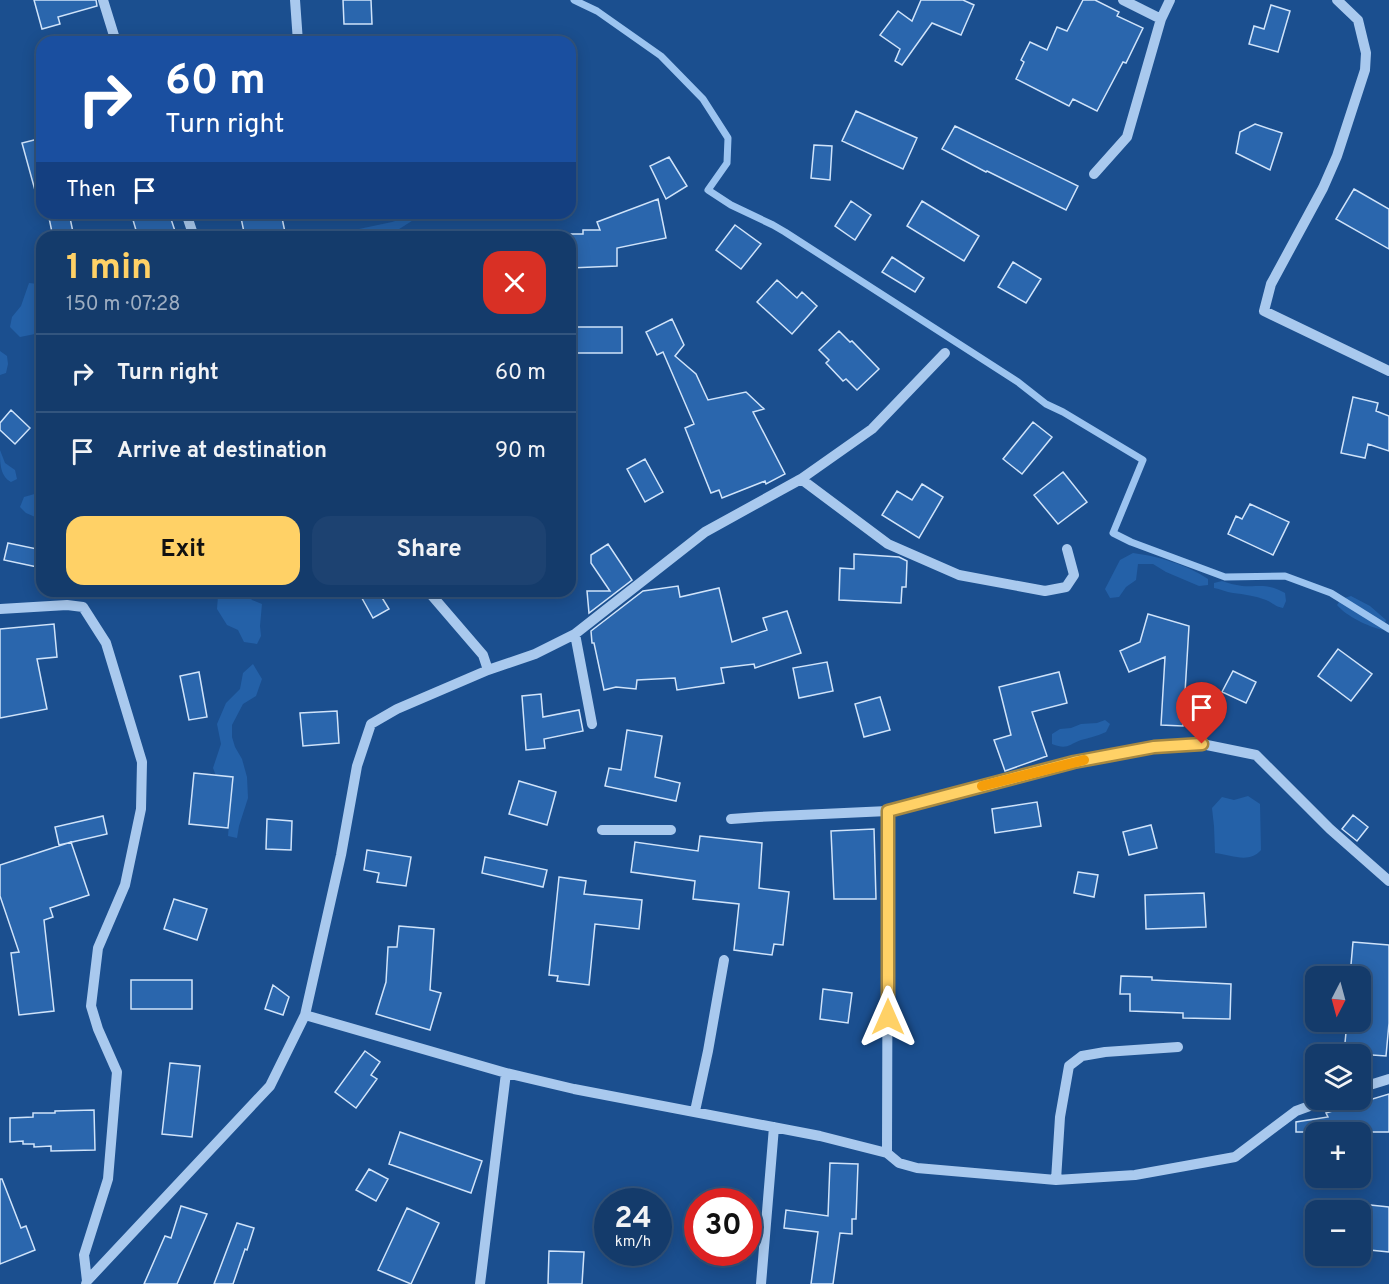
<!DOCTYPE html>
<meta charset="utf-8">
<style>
body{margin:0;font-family:Overpass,sans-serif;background:#1d4271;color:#f1f3f6;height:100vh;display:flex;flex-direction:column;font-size:22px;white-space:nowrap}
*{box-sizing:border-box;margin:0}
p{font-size:20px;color:#9dadc1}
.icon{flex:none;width:33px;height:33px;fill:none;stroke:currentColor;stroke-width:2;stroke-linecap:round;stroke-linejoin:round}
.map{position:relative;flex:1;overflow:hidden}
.details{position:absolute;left:36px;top:231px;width:540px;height:366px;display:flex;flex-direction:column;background:#143b6b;border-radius:18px;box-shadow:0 3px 15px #0003,0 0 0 2px #33557e}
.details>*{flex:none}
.top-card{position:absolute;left:36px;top:36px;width:540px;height:183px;border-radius:18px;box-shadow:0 3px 15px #0003,0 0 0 2px #33557e;background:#1a4fa0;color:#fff;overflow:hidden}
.needle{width:39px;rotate:186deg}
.buttons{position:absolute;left:1305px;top:966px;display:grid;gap:12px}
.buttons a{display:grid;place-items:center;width:66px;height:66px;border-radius:12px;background:#143b6b;box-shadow:0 3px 15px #0003,0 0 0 2px #33557e;font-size:30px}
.speed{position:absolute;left:594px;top:1188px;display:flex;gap:12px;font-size:30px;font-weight:700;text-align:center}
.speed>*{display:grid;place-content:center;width:78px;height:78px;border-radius:50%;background:#143b6b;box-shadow:0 3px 15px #0003,0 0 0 2px #33557e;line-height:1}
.speed small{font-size:15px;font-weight:400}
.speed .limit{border:9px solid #d22;background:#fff;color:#111}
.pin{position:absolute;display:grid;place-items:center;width:51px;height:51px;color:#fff;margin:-62px -26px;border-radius:50% 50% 50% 0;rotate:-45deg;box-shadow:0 0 6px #0007}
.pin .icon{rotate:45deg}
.me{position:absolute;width:66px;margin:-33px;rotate:0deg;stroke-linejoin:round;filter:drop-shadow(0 0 4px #0008)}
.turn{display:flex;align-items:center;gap:21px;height:126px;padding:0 30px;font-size:27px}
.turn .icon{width:78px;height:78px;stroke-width:2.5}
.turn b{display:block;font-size:42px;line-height:51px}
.then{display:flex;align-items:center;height:57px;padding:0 30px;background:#0003;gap:12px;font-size:22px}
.round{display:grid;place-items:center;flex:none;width:63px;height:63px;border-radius:18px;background:#1d4271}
.overview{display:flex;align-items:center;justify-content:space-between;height:102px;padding:0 30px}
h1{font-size:36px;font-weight:700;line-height:45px;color:#ffd166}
.button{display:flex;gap:12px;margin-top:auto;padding:12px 30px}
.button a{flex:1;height:69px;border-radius:18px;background:#ffd166;color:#111;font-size:24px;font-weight:700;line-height:69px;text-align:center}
.button a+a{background:#1d4271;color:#f1f3f6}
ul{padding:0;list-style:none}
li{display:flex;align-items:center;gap:18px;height:78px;padding:0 30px;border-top:2px solid #33557e}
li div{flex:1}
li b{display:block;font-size:22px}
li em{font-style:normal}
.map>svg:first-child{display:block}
</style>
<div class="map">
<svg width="1389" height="1284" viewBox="0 0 1389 1284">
<rect width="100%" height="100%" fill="#1b4f8f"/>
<!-- green -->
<path fill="#2461a8" d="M420 213H451L415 219 396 231 378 233 367 237H328L340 233 392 222Z
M29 283 38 284 42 292V329L35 334 20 337 10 327 12 317 21 306Z
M0 351 7 356 8 364 6 373 0 375Z
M0 450 5 463 15 470 17 479 11 482C0 476 0 463 0 450Z
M38 493 42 495V520L26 513 20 507 24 497Z
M1133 553C1157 556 1188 565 1208 579V585L1199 586 1166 572 1153 564H1138L1136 580 1126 587 1119 597 1110 598 1105 589 1120 560Z
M1222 581C1228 583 1235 585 1242 586 1262 587 1266 583 1285 593L1286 601 1283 608C1276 607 1273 603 1266 600 1255 596 1244 594 1233 593 1226 592 1220 589 1214 588V583Z
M216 591H245L252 600 262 604 260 626 261 636 257 644 244 642 238 630 227 625 217 609 218 596Z
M1351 596 1370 606 1386 620 1383 630C1369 627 1346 616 1337 605L1341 599Z
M253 664 262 679 256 696 243 704 232 725V737L235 747 242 759 247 777 248 798 239 826 237 838 228 836 233 777 216 776 213 768 221 744 217 724 226 703 240 689 243 673Z
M1105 720 1110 724 1106 732C1097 736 1089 738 1081 740 1068 745 1067 750 1052 744V734L1060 729 1071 728 1081 724 1097 723Z
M1248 796 1260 804 1261 850C1249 864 1232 855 1215 853L1214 826 1212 808 1222 797 1234 800Z"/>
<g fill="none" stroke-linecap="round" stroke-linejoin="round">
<!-- stream -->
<path stroke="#9cc4f0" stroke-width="7" d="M574 0 597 11 661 56 703 99 728 138 727 163 708 190 731 205 773 225 785 232 1018 382 1046 404 1063 412 1143 460 1113 533 1131 542 1225 577 1285 576 1331 593 1389 629"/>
</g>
<!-- building -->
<path fill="#2a66ad" stroke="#cfe3fa" stroke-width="1.5" d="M34 0H96L97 6 58 17 60 24 42 29Z
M343 0H371L372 24H344Z
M921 0H963L974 5 961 35 932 23 902 65 895 61 900 49 880 35 898 11 912 21Z
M1083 0H1095L1119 12 1117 16 1143 28 1126 63 1123 62 1097 111 1073 99 1069 106 1016 79 1024 62 1021 60 1030 42 1047 50 1057 27 1067 31Z
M1271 5 1290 11 1278 52 1249 44 1254 26 1264 29Z
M856 111 917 138 903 169 842 141Z
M1255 124 1282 133 1270 170 1236 153 1240 132Z
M955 126 1078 186 1066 210 987 171 986 172 942 149Z
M42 138V193L36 194 22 143Z
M814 145 832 146 830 180 811 178Z
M669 157 687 186 666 199 650 166Z
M1354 189 1389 209V249L1336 219Z
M658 199 666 238 617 248V266L570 268 571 234H583V230H600L597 222Z
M851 201 871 215 855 240 835 226Z
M922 201 979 236 964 261 907 226Z
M48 213H69L74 237H53Z
M131 213H169L177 237H138Z
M240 213H281L286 237H245Z
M735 225 761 244 741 269 716 250Z
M892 257 924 278 915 292 882 272Z
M1013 262 1041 279 1026 303 998 287Z
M777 280 797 298 802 292 817 306 792 334 757 302Z
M672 319 684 345 675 356 696 374 708 400 746 392 764 409 753 412 785 474 766 484 765 481 722 498 719 490 711 493 685 428 694 424 663 352 657 355 646 332Z
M570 327H622V353H570Z
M839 331 850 342 852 341 879 369 857 390 846 379 843 381 826 363 829 360 819 350Z
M1353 397 1378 403 1376 411 1389 416V451L1368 444 1365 458 1341 453Z
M11 410 30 428 15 444 0 430V423Z
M1033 422 1052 437 1022 474 1003 459Z
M645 459 663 492 645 502 627 469Z
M1063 472 1087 502 1058 524 1034 495Z
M922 484 943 497 919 538 882 515 897 491 912 500Z
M1250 504 1289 522 1273 555 1228 534 1236 516 1242 519Z
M8 543 42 550V568L4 560Z
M608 544 632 580 589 613 587 591H610L591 563V555Z
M854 554 899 557 907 561 906 587H902L901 603 839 600 840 568 854 569Z
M678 586 680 597 719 588 732 642 767 630 763 618 787 611 801 653 755 668 754 664 721 668 724 683 677 690 675 678 637 680 636 689 616 687 604 690 594 643H592L591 631 643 591Z
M358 591H378L389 609 373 618Z
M1148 614 1189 626 1183 726 1161 725 1165 657 1129 672 1120 651 1140 642Z
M54 624 57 657 37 659 47 709 0 718V629Z
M1338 649 1372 674 1351 701 1318 676Z
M827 662 833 691 799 698 793 668Z
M1233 671 1256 682 1246 703 1222 692Z
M199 672 207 717 189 720 180 676Z
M1059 672 1067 703 1032 712 1047 756 1005 771 994 740 1011 735 999 687Z
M541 694 543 717 579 710 583 731 544 739 545 748 526 750 522 696Z
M880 697 890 730 864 737 855 704Z
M337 711 339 743 303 746 300 713Z
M627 730 662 736 655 777 680 783 676 801 605 786 609 768 621 770Z
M194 773 233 777 228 828 189 824Z
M519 781 556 792 547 825 509 814Z
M1037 802 1041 826 995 833 992 809Z
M1353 815 1368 827 1357 841 1342 829Z
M103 816 107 834 59 845 55 827Z
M267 819 292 821 291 850 266 849Z
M1151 825 1157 848 1129 855 1123 832Z
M874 829 876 899H834L831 831Z
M700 836 762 843 759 888 789 892 783 945 774 944 772 955 734 950 739 904 693 899 695 881 631 872 635 842 698 851Z
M71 842 89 895 50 908 53 917 44 920 54 1011 19 1015 11 953 19 952 0 896V865Z
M367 850 411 857 406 886 377 882 379 873 364 870Z
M485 857 547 870 543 887 482 873Z
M1078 872 1098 875 1094 897 1074 893Z
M559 877 586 881 584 894 642 900 639 929 595 924 589 985 557 981 558 976 549 975Z
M1204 893 1206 927 1146 929 1145 895Z
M174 899 207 909 197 940 164 929Z
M399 926 434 929 430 990 441 993 430 1030 376 1014 386 982 388 947H397Z
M1353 942 1389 945V1023L1386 1056 1344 1053 1347 1022H1360V976H1350Z
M1121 976 1152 977V980L1231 984 1230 1019 1183 1018V1013L1130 1011V994H1120Z
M131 980H192V1009H131Z
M273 985 289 997 283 1015 265 1009Z
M823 989 852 993 848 1023 820 1019Z
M365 1051 380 1062 371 1075 377 1079 356 1108 335 1092Z
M170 1063 200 1066 192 1137 162 1134Z
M1389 1094V1132H1296V1122L1328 1117 1326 1113Z
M94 1110 95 1150 51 1151V1146L34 1147V1144H23V1141L10 1142V1118L33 1117V1113H55V1111Z
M400 1132 482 1161 471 1193 389 1164Z
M830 1163 858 1164 856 1219H852V1234L840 1233 833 1284H811L818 1232 784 1228 786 1210 828 1216Z
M369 1169 388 1179 376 1201 356 1190Z
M0 1179H2L21 1228 26 1226 35 1250 0 1264Z
M1361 1204 1389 1207V1252L1360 1249Z
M181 1206 207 1214 177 1284H144L165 1236 171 1238Z
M407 1208 439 1223 411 1284 378 1270Z
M237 1223 254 1228 247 1250 245 1249 233 1284H214Z
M549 1251 584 1252 582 1284H548Z"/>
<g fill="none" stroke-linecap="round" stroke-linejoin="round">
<!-- minor -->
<path stroke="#a9c9ee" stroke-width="10" d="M103 0 116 42
M295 0 298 42
M1123 0 1161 19
M1337 0 1358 20 1366 53 1365 70 1337 156 1323 188 1271 284 1264 311 1389 371
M1094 174 1127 137 1161 19 1170 0
M186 213 194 237
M801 479 888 544 959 575 1045 591 1066 587 1074 575 1067 549
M428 591 483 655 488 670
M0 609 67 605 83 607 106 643 142 762 141 809 125 885 98 948 91 1006 98 1029 117 1072 108 1179 84 1255 87 1281
M575 634 592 724
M731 819 759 817 888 811 1074 762 1154 747 1202 744 1256 755 1330 829 1389 881
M602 830H671
M305 1015 506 1073 574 1089 820 1136 887 1153 899 1163 917 1168 1056 1180 1135 1175 1235 1157 1296 1111 1326 1100
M1360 1088 1389 1079
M695 1111 708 1051 724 960
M887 1153 888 811
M1056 1180 1060 1117 1069 1066 1082 1056 1105 1052 1178 1047
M86 1284 87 1281 270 1086 305 1015 341 855 357 766 371 724 397 709 488 670 535 654 575 634 705 532 801 479 872 429 945 353
M480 1284 506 1073
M761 1284 774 1127"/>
</g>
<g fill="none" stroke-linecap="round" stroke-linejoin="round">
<defs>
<path id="route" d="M888 1017V811L1074 762 1154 747 1202 744"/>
</defs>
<!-- route casing -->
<use href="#route" stroke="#a68842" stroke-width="15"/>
<!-- route -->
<use href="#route" stroke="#ffd166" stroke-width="10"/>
<!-- slow -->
<path stroke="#f59e0b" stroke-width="10" d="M982 786 1084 760"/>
</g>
</svg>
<div class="buttons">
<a><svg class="needle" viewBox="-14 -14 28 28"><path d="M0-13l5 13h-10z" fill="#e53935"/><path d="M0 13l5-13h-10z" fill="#9dadc1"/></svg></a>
<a><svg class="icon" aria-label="layers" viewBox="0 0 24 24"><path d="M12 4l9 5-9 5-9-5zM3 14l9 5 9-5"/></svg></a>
<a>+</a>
<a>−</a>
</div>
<div class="speed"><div>24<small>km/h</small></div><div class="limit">30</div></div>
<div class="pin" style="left:1202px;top:744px;background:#d93025"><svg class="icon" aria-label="arrive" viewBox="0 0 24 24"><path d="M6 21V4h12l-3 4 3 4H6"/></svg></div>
<svg class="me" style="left:888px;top:1017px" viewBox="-20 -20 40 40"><path d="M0-17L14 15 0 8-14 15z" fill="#ffd166" stroke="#fff" stroke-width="4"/></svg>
<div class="top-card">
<div class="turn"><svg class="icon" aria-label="right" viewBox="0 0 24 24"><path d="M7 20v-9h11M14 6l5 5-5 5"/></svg><div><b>60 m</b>Turn right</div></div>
<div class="then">Then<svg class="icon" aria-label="arrive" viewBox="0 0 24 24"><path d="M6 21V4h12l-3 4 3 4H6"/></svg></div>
</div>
<section class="details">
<div class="overview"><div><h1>1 min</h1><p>150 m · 07:28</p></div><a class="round" style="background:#d93025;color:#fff"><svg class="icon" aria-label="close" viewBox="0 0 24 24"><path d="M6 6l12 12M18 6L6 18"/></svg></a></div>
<ul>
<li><svg class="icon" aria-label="right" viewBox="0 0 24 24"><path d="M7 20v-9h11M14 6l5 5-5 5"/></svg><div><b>Turn right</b></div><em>60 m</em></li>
<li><svg class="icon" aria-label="arrive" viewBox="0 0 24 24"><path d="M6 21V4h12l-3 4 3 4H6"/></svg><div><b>Arrive at destination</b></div><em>90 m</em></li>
</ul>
<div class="button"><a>Exit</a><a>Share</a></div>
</section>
</div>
